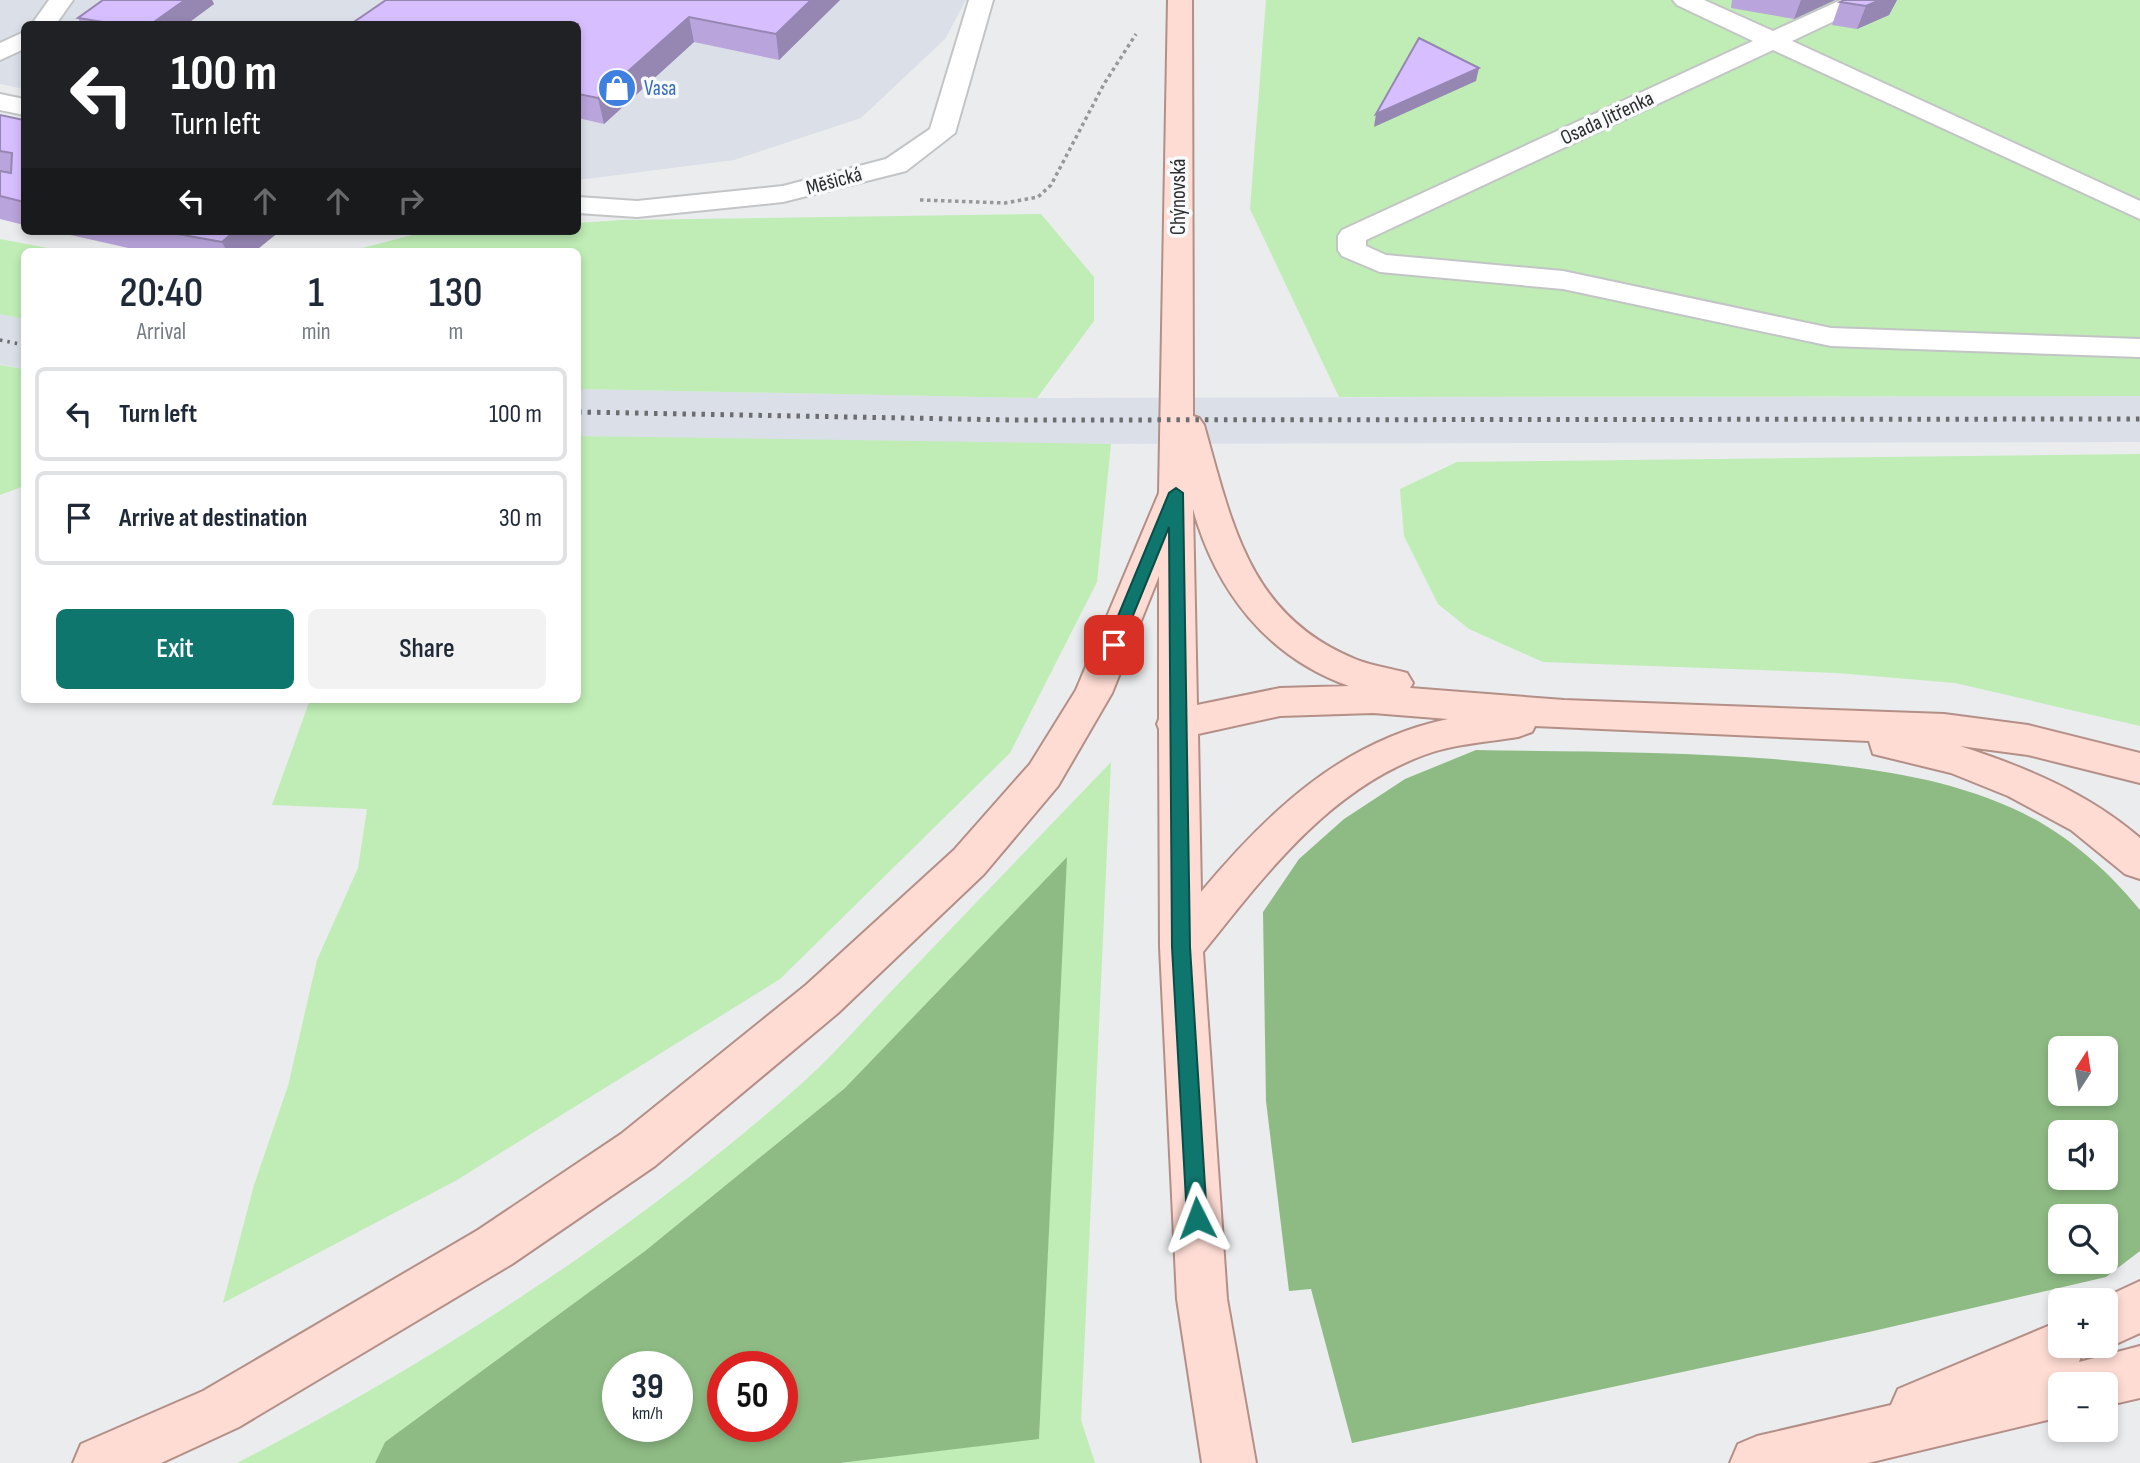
<!DOCTYPE html>
<meta charset="utf-8">
<style>
body{margin:0;font-family:"Sofia Sans Condensed",sans-serif;background:#f2f2f3;color:#1f2937;height:100vh;display:flex;flex-direction:column;font-size:26px;white-space:nowrap}
*{box-sizing:border-box;margin:0}
p{font-size:23px;color:#747a83}
.icon{flex:none;width:38px;height:38px;fill:none;stroke:currentColor;stroke-width:2;stroke-linecap:round;stroke-linejoin:round}
.map{position:relative;flex:1;overflow:hidden}
.side{position:absolute;left:21px;top:248px;width:560px;height:455px;display:flex;flex-direction:column;background:#fff;border-radius:10px;box-shadow:0 4px 10px #0003}
.side>*{flex:none}
.banner{position:absolute;left:21px;top:21px;width:560px;height:214px;border-radius:10px;box-shadow:0 4px 10px #0003;background:#202124;color:#fff;overflow:hidden}
.needle{width:46px;rotate:12deg}
.buttons{position:absolute;left:2048px;top:1036px;display:grid;gap:14px}
.buttons a{display:grid;place-items:center;width:70px;height:70px;border-radius:10px;background:#fff;box-shadow:0 4px 10px #0003;font-size:35px}
.speed{position:absolute;left:602px;top:1351px;display:flex;gap:14px;font-size:35px;font-weight:700;text-align:center}
.speed>*{display:grid;place-content:center;width:91px;height:91px;border-radius:50%;background:#fff;box-shadow:0 4px 10px #0003;line-height:1}
.speed small{font-size:18px;font-weight:400}
.speed .limit{border:10px solid #d22;background:#fff;color:#111}
.pin{position:absolute;display:grid;place-items:center;width:60px;height:60px;color:#fff;margin:-30px;border-radius:14px;box-shadow:0 4px 10px #0006}
.me{position:absolute;width:77px;margin:-38px;rotate:357deg;stroke-linejoin:round;filter:drop-shadow(0 0 5px #0008)}
.turn{display:flex;align-items:center;gap:24px;height:147px;padding:0 35px;font-size:32px}
.turn .icon{width:91px;height:91px;stroke-width:2.5}
.turn b{display:block;font-size:49px;line-height:60px}
.lanes{display:flex;align-items:center;height:66px;padding:0 35px;background:#0003;justify-content:center;gap:35px;direction:ltr}
.lanes .off{opacity:.35}
.eta{display:flex;justify-content:space-evenly;align-items:center;height:119px;text-align:center}
.eta b{font-size:42px;font-weight:600;line-height:49px}
.action{display:flex;gap:14px;margin-top:auto;padding:14px 35px}
.action a{flex:1;height:80px;border-radius:10px;background:#0f766e;color:#fff;font-size:28px;font-weight:600;line-height:80px;text-align:center}
.action a+a{background:#f2f2f3;color:#1f2937}
ul{padding:0;list-style:none}
li{display:flex;align-items:center;gap:21px;height:94px;margin:0 14px 10px;padding:0 21px;border:4px solid #e0e1e3;border-radius:10px}
li div{flex:1}
li b{display:block;font-size:26px}
li em{font-style:normal}
.map>svg:first-child{display:block}
</style>
<div class="map">
<svg width="2140" height="1463" viewBox="0 0 2140 1463">
<rect width="100%" height="100%" fill="#eaecee"/>
<!-- built -->
<path fill="#dadfe8" d="M0 0H966L945 39 861 118 734 160 578 180V24H24V89L0 84Z
M0 314 24 319V369L0 364Z
M578 389 1037 398 2140 396V442L1023 444 668 439 578 436Z"/>
<!-- green -->
<path fill="#bfedb5" d="M1266 0H2140V396L1339 397 1250 209Z
M1041 214 1094 277V321L1037 398 578 389V252H347L420 233 578 231V223L622 220Z
M0 239 69 252H24V319L0 314Z
M0 365 24 369V486L0 495Z
M578 436 1111 444 1097 582 1010 753 780 979 457 1180 223 1303 254 1185 288 1086 317 960 358 868 367 809 272 805 310 700H578Z
M2140 454V726L1955 683 1837 673 1543 662 1469 629 1438 604 1404 536 1400 489 1457 462Z
M1111 762 1081 1420 1095 1463H840L1039 1438 1066 858 845 1088 645 1251 385 1442 375 1463H237C431 1363 637 1230 800 1085 837 1052 869 1014 903 979 972 907 1042 834 1111 762Z"/>
<!-- forest -->
<path fill="#8ebb84" fill-rule="evenodd" d="M1476 750C1590 752 1704 751 1816 763 1884 770 1949 780 2012 808 2062 830 2106 868 2140 910V1251L2106 1277 1869 1332 1352 1443 1311 1289 1289 1291 1266 1101 1263 912 1299 859 1344 819 1405 779ZM2060 1048H2105V1094H2060ZM2060 1132H2105V1178H2060ZM2060 1216H2105V1262H2060Z
M1067 857 1039 1439 840 1463H375L385 1442 645 1251 845 1088ZM618 1367H677V1426H618ZM723 1367H782V1426H723Z"/>
<g fill="none" stroke-linecap="round" stroke-linejoin="round">
<defs>
<path id="minor" d="M49 0H73L56 24H32Z
M969 0H993L955 133 906 171 783 202 637 217 578 213V197L637 201 783 186 886 159 930 129Z
M1673 0H1704L1773 31 1841 0H1872L1868 5 1792 41 2140 201V219L1773 50 1366 240V246L1386 255 1563 271 1831 328 2140 339V357L1831 346 1563 289 1380 272 1342 256 1338 250V236L1342 230 1753 41 1677 5Z
M24 32V49L0 60V43Z
M0 94 24 99V115L0 110Z"/>
<path id="major" d="M1168 0H1192L1193 416 1199 418 1204 425C1232 524 1249 616 1355 659 1372 666 1390 668 1407 673L1413 683 1410 688 1564 700 1944 714 2028 725 2140 753V783L2028 755 1960 746C2025 767 2088 793 2140 838V879L2125 874 2071 830 2008 796 1951 773 1873 754 1869 741 1535 726 1532 732 1518 737C1487 742 1453 744 1424 755 1327 791 1265 875 1203 952L1227 1299 1256 1463H1202L1177 1299 1160 947 1159 729 1157 724 1159 719V576L1112 693 1058 786 984 874 838 1013 655 1166 512 1264 239 1427 161 1463H73L81 1444 203 1391 478 1230 621 1134 806 985 954 850 1030 764 1076 690 1159 493ZM1193 509C1216 591 1267 657 1349 686L1280 688 1197 705ZM1373 713 1448 719C1342 741 1268 812 1201 892L1198 734 1280 716Z
M2140 1281V1333L2105 1349 2096 1346H2105V1300H2099Z
M2060 1321V1346H2085L2079 1362 2140 1346V1398L2105 1406V1384H2060V1417L1868 1463H1730L1738 1444 1757 1436 1891 1405 1898 1389Z"/>
</defs>
<!-- minor casing -->
<use href="#minor" stroke="#c3c4c6" stroke-width="4"/>
<!-- major casing -->
<use href="#major" stroke="#b48f87" stroke-width="4"/>
<!-- path -->
<path stroke="#969899" stroke-width="3.5" stroke-dasharray="3.5 3.5" stroke-linecap="butt" d="M920 200 1005 203 1038 197 1051 185 1104 84 1136 34"/>
<!-- minor -->
<use href="#minor" fill="#fff" fill-rule="evenodd"/>
<!-- major -->
<use href="#major" fill="#fedcd4" fill-rule="evenodd"/>
<!-- rail-far1 -->
<path stroke="#6c6d6f" stroke-width="3.5" stroke-dasharray="2.5 5" stroke-linecap="butt" d="M0 340 24 345"/>
<!-- rail -->
<path stroke="#6c6d6f" stroke-width="5" stroke-dasharray="3.5 6" stroke-linecap="butt" d="M578 412 1013 420 2140 419"/>
</g>
<!-- wall -->
<path fill="#b9a4db" d="M103 0H212L214 4 187 24H81L78 18Z
M386 0H840L779 60 694 42 604 124 578 118V24Z
M1732 0H1835L1794 19 1731 8Z
M1897 0 1889 15 1857 29 1832 25 1840 2Z
M0 115 24 120V225L0 219Z
M53 231H280L254 252H146Z"/>
<!-- shaded-wall -->
<path fill="#9686b2" d="M185 0H212L214 4 187 24H151Z
M811 0H840L779 60 776 34Z
M1801 0H1835L1794 19Z
M1880 0H1897L1889 15 1857 29 1866 6Z
M689 17 694 42 604 124 598 98Z
M1479 68 1476 81 1374 127 1376 114Z
M235 231H280L254 252H227L222 242Z"/>
<!-- building -->
<path fill="#d7bfff" stroke="#9686b2" stroke-width="2" d="M103 0H185L151 24H115L78 18Z
M386 0H811L776 34 689 17 598 98 578 94V24H351Z
M1844 0H1880L1866 6 1840 2Z
M1419 38 1479 68 1376 114Z
M0 115 24 120V202L0 196V171L11 173 12 153 0 151Z
M161 231H235L222 242Z"/>
<!-- route -->
<path fill="#0f766e" stroke="#0a4d48" stroke-width="2" d="M1176 488 1183 493 1190 947 1207 1218 1204 1225 1197 1228 1190 1225 1187 1218 1172 947 1169 527 1121 645 1114 651 1106 645 1169 493Z"/>
<!-- icons -->
<defs>
<symbol id="shop-disc" viewBox="-11 -11 22 22"><circle r="9.5" fill="#3f7fe0" stroke="#f7f9fb"/><path d="M-5-2.5h2.3a2.7 3.5 0 0 1 5.4 0H5L5.5 6h-11ZM-1.5-2.5h3a1.5 2.3 0 0 0-3 0Z" fill="#fff"/></symbol>
</defs>
<g fill-rule="evenodd">
<use href="#shop-disc" x="595" y="66" width="44" height="44"/>
</g>
<g text-anchor="middle" dominant-baseline="central" stroke-width="7" stroke-linejoin="round" paint-order="stroke">
<!-- far-shop labels -->
<g font-size="21" fill="#366cbe" stroke="#f7f9fb" text-anchor="start">
<text x="644" y="88">Vasa</text>
</g>
<!-- far-street labels -->
<g font-size="21" fill="#2b2c2d" stroke="#f7f9fb">
<text transform="translate(1607 118) rotate(-25)">Osada Jitřenka</text>
<text transform="translate(834 181) rotate(-15)">Měšická</text>
<text transform="translate(1178 197) rotate(-90)">Chýnovská</text>
</g>
</g>
</svg>
<div class="buttons">
<a><svg class="needle" viewBox="-14 -14 28 28"><path d="M0-13l5 13h-10z" fill="#e53935"/><path d="M0 13l5-13h-10z" fill="#747a83"/></svg></a>
<a><svg class="icon" aria-label="sound" viewBox="0 0 24 24"><path d="M4 9h4l5-4v14l-5-4H4zM17 9q2 3 0 6"/></svg></a>
<a><svg class="icon" aria-label="search" viewBox="0 0 24 24"><circle cx="10" cy="10" r="6"/><path d="M15 15l6 6"/></svg></a>
<a>+</a>
<a>−</a>
</div>
<div class="speed"><div>39<small>km/h</small></div><div class="limit">50</div></div>
<div class="pin" style="left:1114px;top:645px;background:#d93025"><svg class="icon" aria-label="arrive" viewBox="0 0 24 24"><path d="M6 21V4h12l-3 4 3 4H6"/></svg></div>
<svg class="me" style="left:1197px;top:1218px" viewBox="-20 -20 40 40"><path d="M0-17L14 15 0 8-14 15z" fill="#0f766e" stroke="#fff" stroke-width="4"/></svg>
<div class="banner">
<div class="turn"><svg class="icon" aria-label="left" viewBox="0 0 24 24"><path d="M17 20v-9H6M10 6l-5 5 5 5"/></svg><div><b>100 m</b>Turn left</div></div>
<div class="lanes"><svg class="icon" aria-label="left" viewBox="0 0 24 24"><path d="M17 20v-9H6M10 6l-5 5 5 5"/></svg><svg class="icon off" aria-label="ahead" viewBox="0 0 24 24"><path d="M12 20V5M6 11l6-6 6 6"/></svg><svg class="icon off" aria-label="ahead" viewBox="0 0 24 24"><path d="M12 20V5M6 11l6-6 6 6"/></svg><svg class="icon off" aria-label="right" viewBox="0 0 24 24"><path d="M7 20v-9h11M14 6l5 5-5 5"/></svg></div>
</div>
<section class="side">
<div class="eta">
<div><b>20:40</b><p>Arrival</p></div>
<div><b>1</b><p>min</p></div>
<div><b>130</b><p>m</p></div>
</div>
<ul>
<li><svg class="icon" aria-label="left" viewBox="0 0 24 24"><path d="M17 20v-9H6M10 6l-5 5 5 5"/></svg><div><b>Turn left</b></div><em>100 m</em></li>
<li><svg class="icon" aria-label="arrive" viewBox="0 0 24 24"><path d="M6 21V4h12l-3 4 3 4H6"/></svg><div><b>Arrive at destination</b></div><em>30 m</em></li>
</ul>
<div class="action"><a>Exit</a><a>Share</a></div>
</section>
</div>
